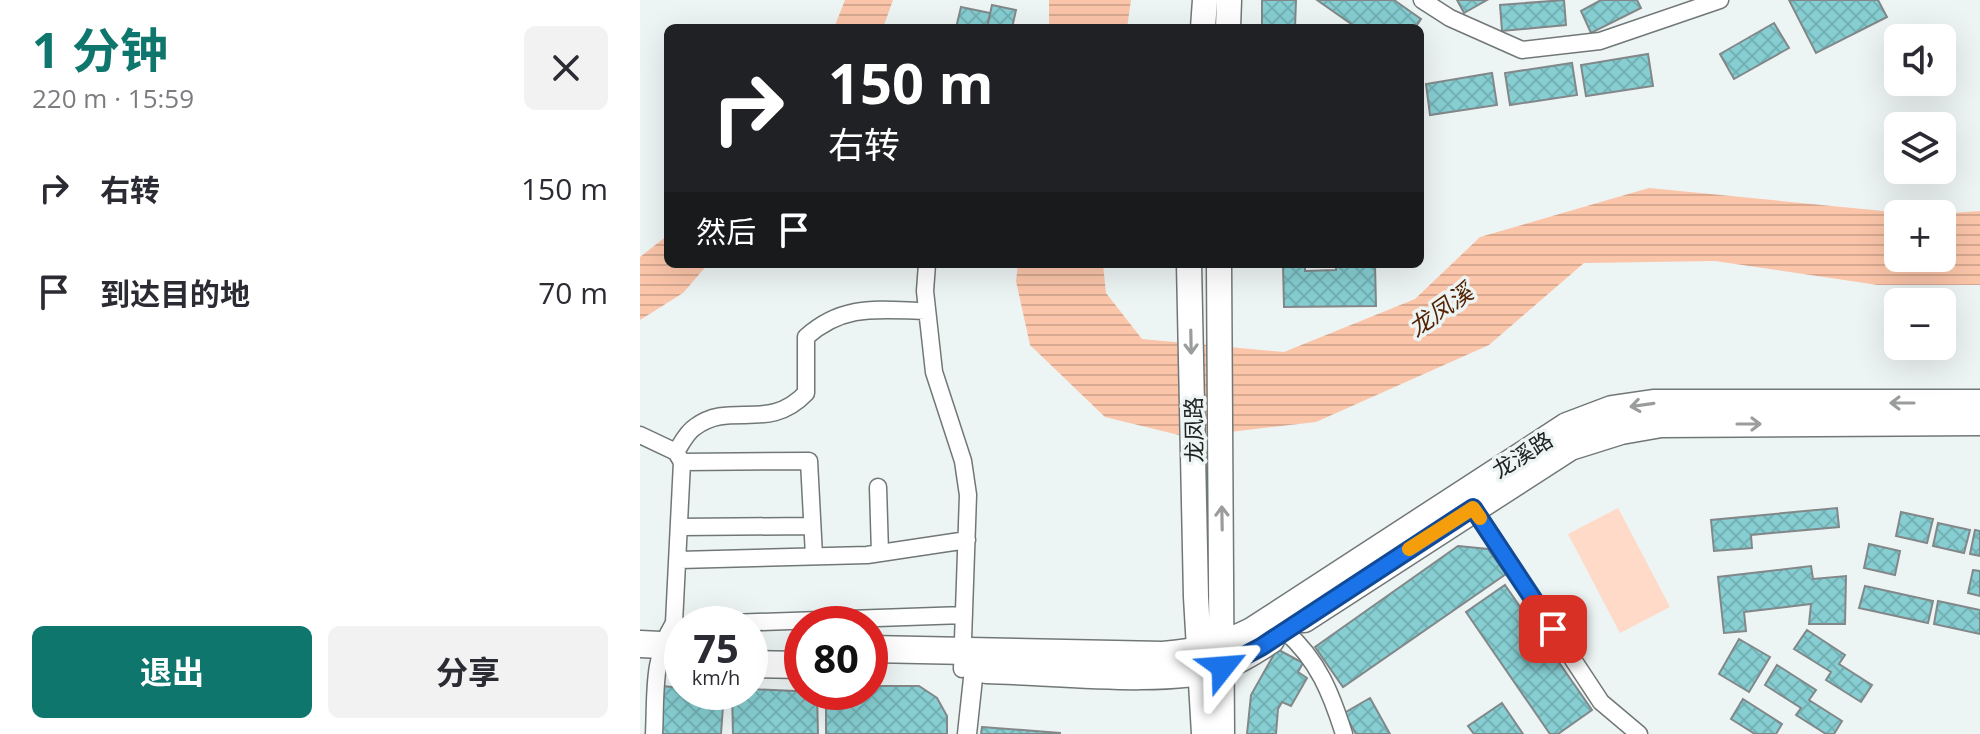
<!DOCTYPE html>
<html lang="zh">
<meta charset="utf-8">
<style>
body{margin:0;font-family:"Open Sans","Noto Sans SC",sans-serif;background:#f2f2f3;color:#2b2b33;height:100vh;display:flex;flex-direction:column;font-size:30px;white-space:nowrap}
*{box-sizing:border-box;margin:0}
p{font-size:26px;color:#7c7c81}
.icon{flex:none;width:44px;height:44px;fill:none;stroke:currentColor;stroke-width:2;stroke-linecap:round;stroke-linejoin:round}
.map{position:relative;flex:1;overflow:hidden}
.sheet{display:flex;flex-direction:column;background:#fff;width:640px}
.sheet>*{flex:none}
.banner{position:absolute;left:24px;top:24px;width:760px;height:244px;border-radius:12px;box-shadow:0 8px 32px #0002;background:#202124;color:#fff;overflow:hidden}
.buttons{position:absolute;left:1244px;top:24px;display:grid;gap:16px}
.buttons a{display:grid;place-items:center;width:72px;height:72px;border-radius:12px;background:#fff;box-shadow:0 8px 32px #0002;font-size:40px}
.speed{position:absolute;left:24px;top:606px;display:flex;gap:16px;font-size:40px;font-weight:700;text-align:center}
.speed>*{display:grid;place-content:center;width:104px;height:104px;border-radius:50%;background:#fff;box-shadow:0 8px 32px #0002;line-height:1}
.speed small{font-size:20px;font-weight:400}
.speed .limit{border:12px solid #d22;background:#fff;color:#111}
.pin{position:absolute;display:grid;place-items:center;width:68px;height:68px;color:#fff;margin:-34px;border-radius:16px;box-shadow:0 4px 12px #0006}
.me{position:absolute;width:88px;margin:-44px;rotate:62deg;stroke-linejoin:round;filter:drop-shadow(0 0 6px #0008)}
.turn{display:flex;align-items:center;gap:28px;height:168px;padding:0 32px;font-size:36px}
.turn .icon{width:104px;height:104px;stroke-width:2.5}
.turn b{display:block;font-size:56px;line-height:68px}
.then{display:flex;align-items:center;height:76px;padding:0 32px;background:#0003;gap:16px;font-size:30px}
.round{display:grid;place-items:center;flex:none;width:84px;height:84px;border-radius:12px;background:#f2f2f3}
.head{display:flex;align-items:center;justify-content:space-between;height:136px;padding:0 32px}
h1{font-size:48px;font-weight:700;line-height:60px;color:#0f766e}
.primary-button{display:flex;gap:16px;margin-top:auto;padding:16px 32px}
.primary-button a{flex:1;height:92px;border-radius:12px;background:#0f766e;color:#fff;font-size:32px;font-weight:700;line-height:92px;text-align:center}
.primary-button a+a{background:#f2f2f3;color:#2b2b33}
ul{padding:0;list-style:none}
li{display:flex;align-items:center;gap:24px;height:104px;padding:0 32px}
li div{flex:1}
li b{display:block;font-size:30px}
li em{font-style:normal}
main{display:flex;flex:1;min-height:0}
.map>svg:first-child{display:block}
</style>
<main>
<section class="sheet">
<div class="head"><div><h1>1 分钟</h1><p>220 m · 15:59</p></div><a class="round"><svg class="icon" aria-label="close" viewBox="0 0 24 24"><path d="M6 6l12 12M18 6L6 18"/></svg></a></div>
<ul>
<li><svg class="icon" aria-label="right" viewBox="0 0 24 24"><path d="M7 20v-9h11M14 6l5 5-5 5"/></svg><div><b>右转</b></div><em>150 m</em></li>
<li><svg class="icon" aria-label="arrive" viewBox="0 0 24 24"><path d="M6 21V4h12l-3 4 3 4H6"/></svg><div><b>到达目的地</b></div><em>70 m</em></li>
</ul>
<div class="primary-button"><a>退出</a><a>分享</a></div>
</section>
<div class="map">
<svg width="1340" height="734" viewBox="0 0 1340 734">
<defs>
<pattern id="water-rules" width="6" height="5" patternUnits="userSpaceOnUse" patternTransform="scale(2)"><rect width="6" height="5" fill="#fbc5a9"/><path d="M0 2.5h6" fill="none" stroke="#d7a991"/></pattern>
<pattern id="building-cross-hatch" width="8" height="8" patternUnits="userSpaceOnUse" patternTransform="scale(2)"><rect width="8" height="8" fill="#86ced2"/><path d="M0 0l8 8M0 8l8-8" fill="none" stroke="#73b1b4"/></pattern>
</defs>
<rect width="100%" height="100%" fill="#edf4f4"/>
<!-- pitch -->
<path fill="#ffdac8" d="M978 508 1030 607 980 633 928 534Z"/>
<!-- water -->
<path fill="url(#water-rules)" d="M205 0H253L243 28H194Z
M409 0H491L487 28H409Z
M1009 188 1274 214H1258V258H1302V214H1298L1340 211V285H1238L1075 261 944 263 849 345 676 422 547 437 465 417 390 345 376 281 378 264H463L466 293 502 339 644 352 775 299 840 237Z
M28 235V264H68L43 293 0 320V257Z"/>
<!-- building -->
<path fill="url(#building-cross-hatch)" stroke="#828889" stroke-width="2" d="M622 0H656L655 28H622Z
M677 0H754L781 19 775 28H717Z
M817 0H847L824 13Z
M924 0 926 25 862 31 860 5Z
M961 0H997L1001 8 951 33 941 11Z
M1149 0H1238L1247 17 1176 53Z
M352 5 376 10 372 28H347Z
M321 7 350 13 347 28H316Z
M1134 23 1149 48 1094 79 1080 54Z
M1008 54 1013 86 946 96 941 65Z
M932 63 937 95 870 105 865 73Z
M852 73 857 105 790 115 786 84Z
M643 264H665V271L696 270V264H735L736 306 644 307Z
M1197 508 1199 527 1111 535 1112 548 1074 551 1071 520Z
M1261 512 1293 519 1287 543 1256 536Z
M1298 523 1330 530 1324 553 1293 546Z
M1335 530 1340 531V556L1330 554Z
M1229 544 1260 551 1255 575 1224 568Z
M818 546 848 549 866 574 703 687 675 647Z
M1171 566 1173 579 1206 576 1205 624H1169L1171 604 1104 612 1106 631 1084 633 1078 577Z
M1333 570 1340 571V596L1328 593Z
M865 585 952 710 918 734H910L826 612Z
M1225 586 1293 601 1288 623 1219 608Z
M1298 601 1340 610V634L1294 624Z
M1167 630 1205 655 1199 664 1232 685 1221 702 1186 680 1191 672 1154 649Z
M1099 639 1130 657 1109 692 1079 674Z
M637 649 663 663 658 672 667 678 651 706 642 702 638 709 636 734H607L611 695Z
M1137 665 1176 690 1169 700 1202 721 1194 734H1186L1156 715 1161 708 1125 685Z
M22 686 42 688V692H84L81 734H18Z
M230 686H279L297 698 307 716V734H186V692H230Z
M110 689 177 692 178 734H93L92 692Z
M730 698 750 734H716L704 713Z
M1103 699 1142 724 1136 734H1115L1091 719Z
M862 703 883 734H834L828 726Z
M342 727 420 733V734H341Z"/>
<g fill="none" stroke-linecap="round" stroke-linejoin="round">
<defs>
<path id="minor" d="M782 0 810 18 882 50 960 41 1080 0
M287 264 285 291 294 372 323 461 328 495 322 669
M0 435 36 452 42 462 34 623C12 659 16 693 14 734
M36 452C41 444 47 432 55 427 91 400 128 433 166 393V337C204 303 239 310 287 311
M42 462 169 461 174 556
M238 487 240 553
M833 508 961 702 999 734
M40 527 172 526
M39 560 227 555 327 540
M62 624 324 615
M645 631C678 660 691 693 704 734"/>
<path id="tertiary" d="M327 734 334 669"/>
<path id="primary" d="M563 28 565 0
M588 28 589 0
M549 264 556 597 564 734
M579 264 582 734"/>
<path id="trunk" d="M664 619 930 447 981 431 1021 424 1340 422
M0 644 42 646
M230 649 523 655C557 652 582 646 612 631L927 426 972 409 1013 403H1340
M110 664 162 665
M346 670C407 671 527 685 582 667 598 661 616 650 631 640"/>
</defs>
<!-- minor casing -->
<use href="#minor" stroke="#717777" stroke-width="19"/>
<!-- tertiary casing -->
<use href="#tertiary" stroke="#717777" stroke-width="21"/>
<!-- primary casing -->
<use href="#primary" stroke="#717777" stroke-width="27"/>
<!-- trunk casing -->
<use href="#trunk" stroke="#717777" stroke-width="29"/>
<!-- minor -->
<use href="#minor" stroke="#fff" stroke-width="16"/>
<!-- tertiary -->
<use href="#tertiary" stroke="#fff" stroke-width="18"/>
<!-- primary -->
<use href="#primary" stroke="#fff" stroke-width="24"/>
<!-- trunk -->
<use href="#trunk" stroke="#fff" stroke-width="26"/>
</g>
<!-- one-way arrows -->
<defs><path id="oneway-shaft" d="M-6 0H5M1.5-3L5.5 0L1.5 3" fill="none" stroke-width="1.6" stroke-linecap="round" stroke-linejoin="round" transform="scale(2)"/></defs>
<g stroke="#9b9c9c">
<use href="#oneway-shaft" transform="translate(551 342) rotate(89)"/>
<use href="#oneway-shaft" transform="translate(1262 403) rotate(180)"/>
<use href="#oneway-shaft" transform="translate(1002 405) rotate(172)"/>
<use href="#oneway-shaft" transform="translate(1109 424)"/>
<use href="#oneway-shaft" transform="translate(582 518) rotate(-91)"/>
</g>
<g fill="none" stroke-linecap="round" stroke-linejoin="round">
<defs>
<path id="route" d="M583 667 621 647 833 508 913 629"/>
</defs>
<!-- route casing -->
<use href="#route" stroke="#114b97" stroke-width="20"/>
<!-- route -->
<use href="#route" stroke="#1a73e8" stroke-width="14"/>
<!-- slow -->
<path stroke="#f59e0b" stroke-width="14" d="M769 549 833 508 840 518"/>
</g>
<g text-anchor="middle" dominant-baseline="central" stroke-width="7" stroke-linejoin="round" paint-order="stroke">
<!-- street labels -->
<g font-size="22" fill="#202222" stroke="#edf4f4">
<text transform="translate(553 430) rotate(-91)">龙凤路</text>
<text transform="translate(882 454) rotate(-32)">龙溪路</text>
</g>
<!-- water labels -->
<g font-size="24" font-style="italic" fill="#532304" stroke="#edf4f4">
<text transform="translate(800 309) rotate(-35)">龙凤溪</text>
</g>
</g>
</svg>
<div class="buttons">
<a><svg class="icon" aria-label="sound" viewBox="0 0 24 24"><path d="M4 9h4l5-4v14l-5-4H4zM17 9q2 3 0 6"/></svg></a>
<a><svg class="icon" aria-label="layers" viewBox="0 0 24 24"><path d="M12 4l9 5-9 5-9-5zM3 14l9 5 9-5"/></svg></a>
<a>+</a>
<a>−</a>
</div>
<div class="speed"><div>75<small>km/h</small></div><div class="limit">80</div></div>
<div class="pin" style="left:913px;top:629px;background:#d93025"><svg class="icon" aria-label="arrive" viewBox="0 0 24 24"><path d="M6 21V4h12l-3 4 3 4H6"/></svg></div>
<svg class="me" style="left:583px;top:667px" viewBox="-20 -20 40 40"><path d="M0-17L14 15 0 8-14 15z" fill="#1a73e8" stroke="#fff" stroke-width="4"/></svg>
<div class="banner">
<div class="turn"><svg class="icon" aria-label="right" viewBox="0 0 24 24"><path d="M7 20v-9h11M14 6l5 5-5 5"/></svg><div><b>150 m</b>右转</div></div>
<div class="then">然后<svg class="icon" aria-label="arrive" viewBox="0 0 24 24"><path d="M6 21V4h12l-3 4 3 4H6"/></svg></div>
</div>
</div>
</main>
